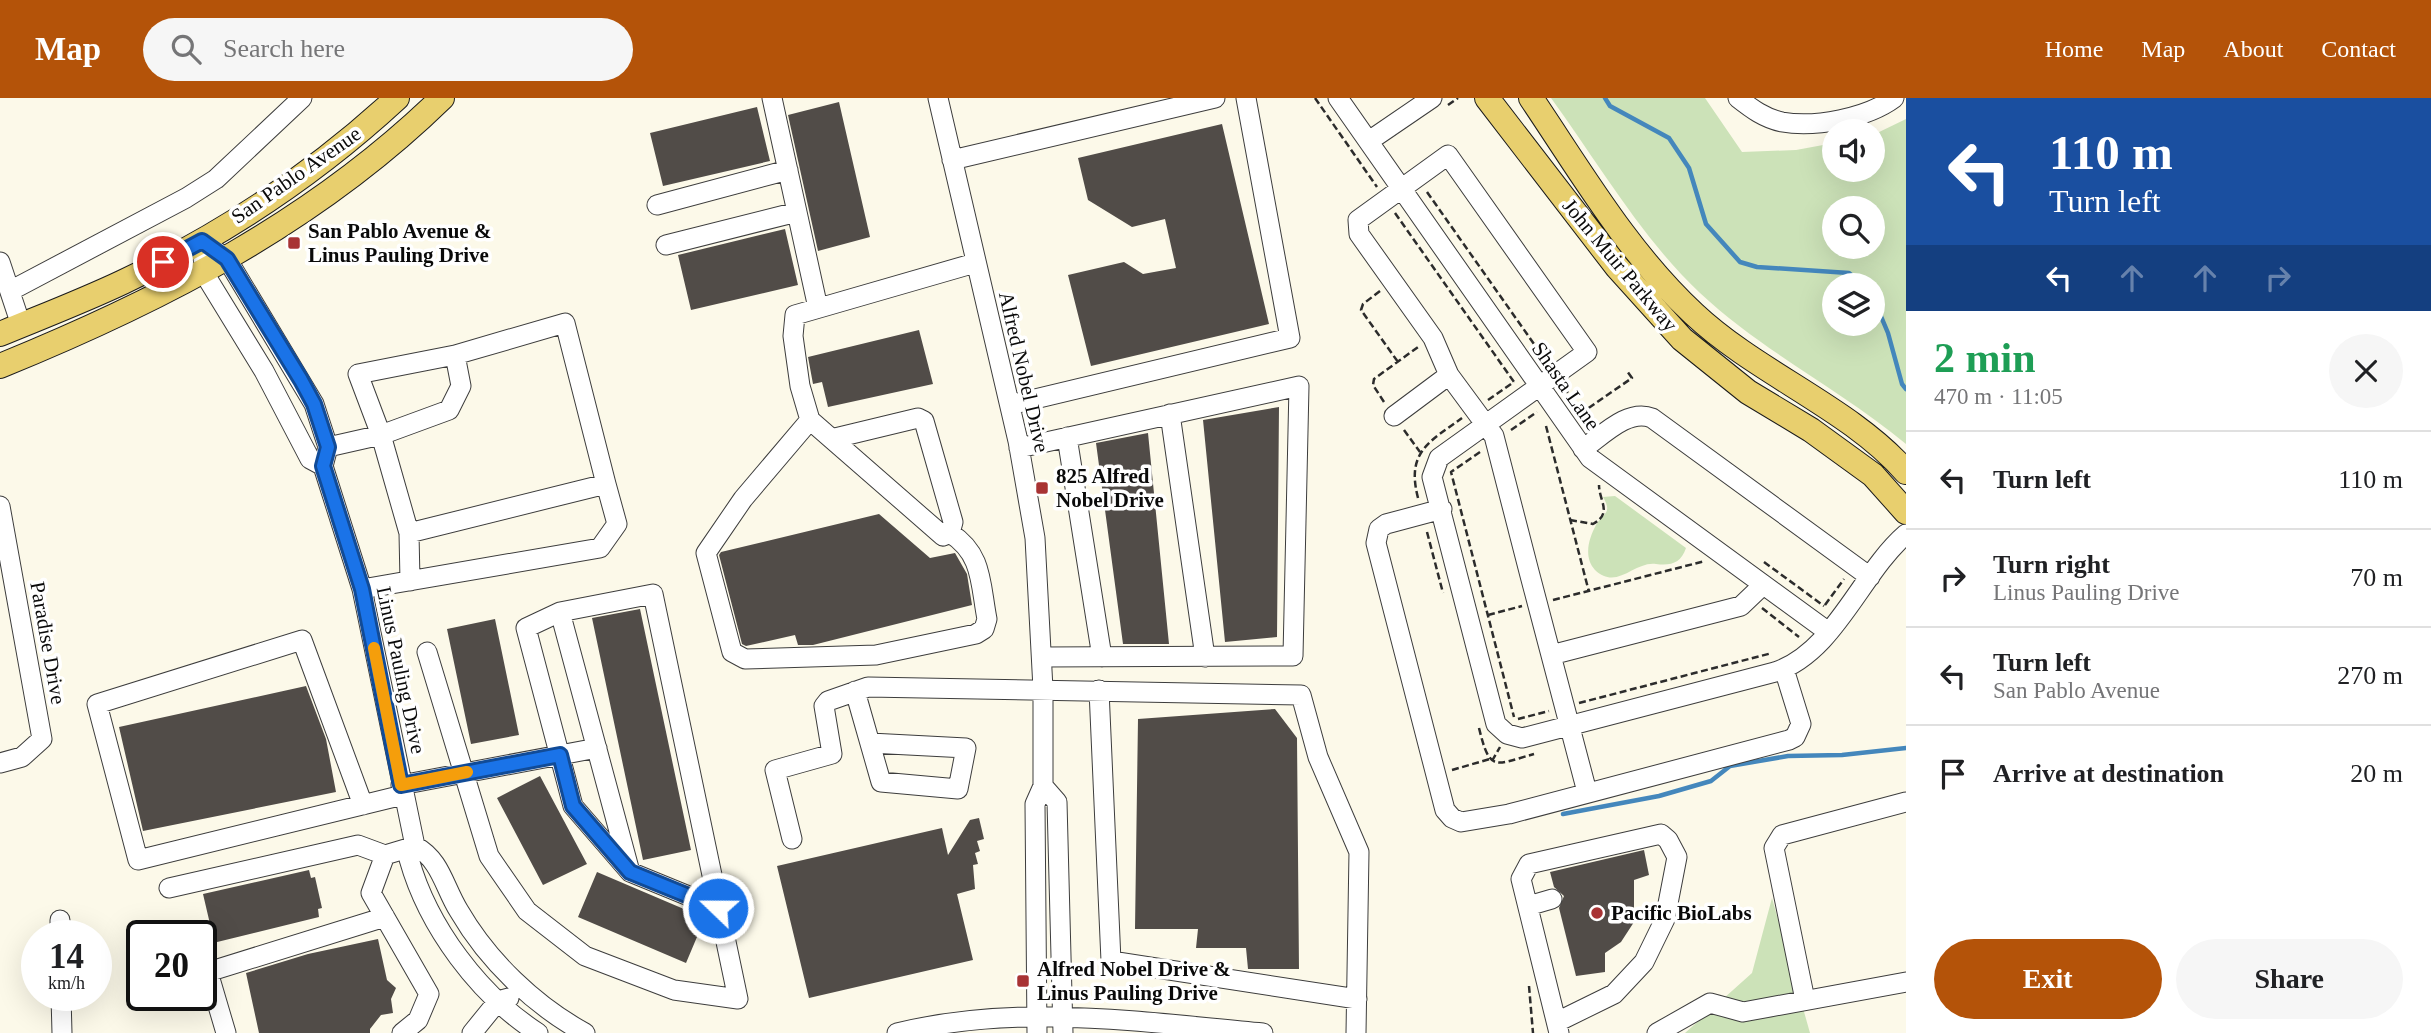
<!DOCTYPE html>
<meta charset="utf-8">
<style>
body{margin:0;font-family:Georgia,serif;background:#f6f6f6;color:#202124;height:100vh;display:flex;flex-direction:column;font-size:26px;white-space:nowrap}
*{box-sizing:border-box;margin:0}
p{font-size:23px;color:#757577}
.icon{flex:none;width:38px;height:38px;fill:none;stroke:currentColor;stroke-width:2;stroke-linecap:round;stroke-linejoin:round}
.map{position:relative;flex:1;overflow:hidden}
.panel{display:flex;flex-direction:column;background:#fff;width:525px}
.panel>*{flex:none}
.hud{background:#1a4fa0;color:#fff;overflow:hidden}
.controls{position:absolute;left:1822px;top:21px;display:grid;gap:14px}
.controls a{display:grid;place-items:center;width:63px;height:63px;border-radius:50%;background:#fff;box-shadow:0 7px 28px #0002;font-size:35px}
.speed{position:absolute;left:21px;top:822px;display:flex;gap:14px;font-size:35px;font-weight:700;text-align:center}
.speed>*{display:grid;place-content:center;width:91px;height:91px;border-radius:50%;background:#fff;box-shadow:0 7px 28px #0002;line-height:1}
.speed small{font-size:18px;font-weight:400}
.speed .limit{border:4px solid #111;border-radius:10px;background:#fff;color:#111}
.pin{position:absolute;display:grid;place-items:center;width:60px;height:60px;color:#fff;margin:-30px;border:4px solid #fff;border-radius:50%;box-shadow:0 2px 7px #0007}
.me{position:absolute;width:77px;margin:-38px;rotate:292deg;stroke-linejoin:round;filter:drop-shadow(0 0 5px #0008)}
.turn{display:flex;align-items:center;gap:24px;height:147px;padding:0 28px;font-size:32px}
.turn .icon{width:91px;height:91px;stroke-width:2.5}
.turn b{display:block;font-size:49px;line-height:60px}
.lanes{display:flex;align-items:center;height:66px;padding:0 28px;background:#0003;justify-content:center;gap:35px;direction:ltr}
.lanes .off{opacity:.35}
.round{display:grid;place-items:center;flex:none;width:74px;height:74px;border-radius:37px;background:#f6f6f6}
.headline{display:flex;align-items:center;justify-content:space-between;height:119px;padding:0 28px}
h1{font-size:42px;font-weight:700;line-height:52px;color:#1e9e55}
.cta{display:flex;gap:14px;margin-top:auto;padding:14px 28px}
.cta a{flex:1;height:80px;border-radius:42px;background:#b45309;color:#fff;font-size:28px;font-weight:700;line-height:80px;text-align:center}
.cta a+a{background:#f6f6f6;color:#202124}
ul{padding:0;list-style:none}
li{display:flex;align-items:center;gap:21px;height:98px;padding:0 28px;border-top:2px solid #e0e0e0}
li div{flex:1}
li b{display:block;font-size:26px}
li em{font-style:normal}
header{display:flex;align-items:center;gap:42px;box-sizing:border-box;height:98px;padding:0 35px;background:#b45309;color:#fff}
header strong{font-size:33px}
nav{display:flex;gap:38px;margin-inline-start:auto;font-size:24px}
.search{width:490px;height:63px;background:#f6f6f6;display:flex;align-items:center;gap:18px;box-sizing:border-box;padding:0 24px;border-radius:38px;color:#757577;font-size:26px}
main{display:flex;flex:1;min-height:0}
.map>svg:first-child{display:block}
</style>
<header>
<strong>Map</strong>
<div class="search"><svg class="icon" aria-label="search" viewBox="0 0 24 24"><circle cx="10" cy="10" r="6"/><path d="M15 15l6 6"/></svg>Search here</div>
<nav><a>Home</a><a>Map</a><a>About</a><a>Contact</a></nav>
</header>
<main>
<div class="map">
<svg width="1906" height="935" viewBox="0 0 1906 935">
<rect width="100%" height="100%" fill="#fcf9e9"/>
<!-- green -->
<path fill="#cce2b8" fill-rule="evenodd" d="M1551 0H1705L1742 54 1796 52 1834 45V72H1872L1873 37 1906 21V346C1840 291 1763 254 1700 195 1643 142 1597 63 1551 0ZM1834 110H1872V149H1834ZM1872 187V226H1834V187Z
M1615 398 1686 450C1681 465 1671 468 1656 466 1634 463 1617 493 1595 472 1583 459 1589 440 1596 427 1603 415 1613 416 1603 399Z
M1772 800 1810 935H1685L1752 875Z"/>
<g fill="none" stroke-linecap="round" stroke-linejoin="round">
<!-- stream -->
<path stroke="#4487bc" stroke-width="4.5" d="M1605 0 1610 8 1669 40 1689 70 1706 126 1740 164 1757 169 1849 175 1863 187
M1872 197 1888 235 1902 286 1906 291
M1563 716 1659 698 1711 683 1730 668 1788 658 1842 657 1906 650"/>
</g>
<!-- building -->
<path fill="#514c48" d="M839 4 870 139 818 153 788 17Z
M757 9 770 63 663 88 650 35Z
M1222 26 1269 226 1091 268 1068 177 1124 164 1143 176 1176 170 1165 121 1132 129 1088 102 1078 60Z
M785 131 798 187 691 212 678 157Z
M919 232 933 286 828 309 822 284 813 286 808 259Z
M1279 309 1277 539 1225 544 1203 322Z
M1148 335 1169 546H1123L1096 345Z
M879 416 930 460 955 455 967 476 972 507 813 547H798L795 537 746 548 742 546 719 457 721 454Z
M640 511 691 752 643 762 592 520Z
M495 521 519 637 471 646 447 531Z
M306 588 326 641 336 694 143 733 119 629Z
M1275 611 1297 640 1299 871H1248L1246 850H1196L1198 831H1135L1138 621Z
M540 678 587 766 543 787 497 700Z
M979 720 984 741 977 743 980 753 975 755 978 766 973 767 975 791 957 796 973 862 809 900 777 768 942 730 948 757 970 722Z
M1644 752 1649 777 1634 782V824L1621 844 1605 855V874L1576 878 1559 810 1564 798 1554 789 1550 774Z
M309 772 311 780 315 779 322 810 318 811 319 819 209 846 205 827 210 826 203 796Z
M597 774 705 820 686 865 578 819Z
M378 841 387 882 396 890 391 901 393 915 381 917 370 931V935H259L246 875 308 856Z"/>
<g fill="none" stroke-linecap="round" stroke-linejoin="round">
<defs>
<path id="minor" d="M772 0 818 210
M938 0 1018 343 1035 440 1043 591V688L1035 706 1037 935
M1338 0 1590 360 1827 533
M1738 0C1752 11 1764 20 1782 24 1815 30 1867 20 1894 0
M1369 43 1432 0
M952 62 1215 0
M657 107 788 72
M202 143 227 161 314 306 328 349 323 368 362 491 415 748 409 761C428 829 479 897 538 935
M666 147 797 114
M203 160 204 175 264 273 310 361 323 368
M0 164 21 227
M10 193 186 100 216 81 302 0
M1010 307 1290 240 1246 0
M1170 316 1205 559
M1394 318 1449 277
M810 322 743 401 706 455 732 554 745 561 876 557 976 536 984 531 987 521C980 485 983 456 950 435L943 438 810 322 800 288 793 238 795 217 975 165
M1067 339 1102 559
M835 340 918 320 924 323 953 424 950 435
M328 349 381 337 449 312 461 288 455 257 565 225 606 386
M1019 350 1299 288 1293 558 1043 559
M1583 351C1602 338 1628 310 1652 320L1870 479
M0 408 42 641 22 659 0 665
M1442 411 1386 426 1379 431 1376 445 1445 712 1452 720 1461 724 1509 716 1789 642 1795 639 1801 626 1784 571
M409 435 381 337 358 276 455 257
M362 491 600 450 617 426 606 386 409 435 410 483
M427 554 489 758 527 813 585 858 674 892 738 901 653 496 560 514 630 774 573 708 526 530 560 514
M1551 557 1741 508 1763 487
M1099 592 1111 863 1357 901
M855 593 881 684 958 691 966 650 870 645
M401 687 597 650
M1043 688 1057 704 1063 935
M1587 694C1556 575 1524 457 1494 338L1449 277 1433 240 1359 136 1358 122 1448 57 1587 254C1538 289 1488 325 1439 360L1432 379 1496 626 1507 636 1522 640 1775 574C1835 554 1860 476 1906 436
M363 707 302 542 97 606 138 762 403 697
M792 741 775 672 832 656 824 608 828 603 868 589 1301 597 1318 659 1359 754 1356 935
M415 748C441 762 444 789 459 813 488 863 535 908 585 935
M630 774 718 810
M169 790 358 747 385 757
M1528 808 1552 801
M60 822V838
M61 898 62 935
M1805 902 1774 750 1782 737 1906 704
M1557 924 1614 896 1644 864 1665 821 1677 759 1668 742 1661 736 1529 766 1521 781 1559 935
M226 935 208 874 385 819
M402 935 418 922 429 896 371 795 385 757 415 748
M472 935 498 903 509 900
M897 935C1019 905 1140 924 1263 935
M1657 935 1710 905 1743 914 1906 884"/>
<path id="major" d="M1487 0 1617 169 1682 241 1748 294 1811 332 1873 377 1906 414
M1531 0C1581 74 1628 155 1694 216 1758 276 1850 310 1906 374
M0 236C41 219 83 203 123 184 223 137 317 74 397 0
M0 268C162 202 316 123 442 0"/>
</defs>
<!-- minor casing -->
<use href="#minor" stroke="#3d3d3d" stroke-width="21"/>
<!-- major casing -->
<use href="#major" stroke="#1b1b1b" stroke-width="26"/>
<!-- path -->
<path stroke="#2c2c2c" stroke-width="2.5" stroke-dasharray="7 3.5" stroke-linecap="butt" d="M1315 0 1377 89
M1448 7 1458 0
M1427 94 1546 263
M1395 115 1514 284
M1380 193 1363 206 1361 212 1398 264
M1564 289 1590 327
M1488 302 1514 284
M1384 304 1373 287 1374 281 1418 249
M1580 316 1632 280 1627 273
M1546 328 1589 494
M1404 332 1420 354
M1511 332 1537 314
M1480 354 1451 374 1514 619
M1418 400C1406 354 1429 344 1462 320
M1570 422 1593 426C1613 415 1599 403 1599 387
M1427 434 1443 495
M1764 464 1824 508
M1553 502 1705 463
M1825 507 1844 481
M1762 510 1799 539
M1488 517 1522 508
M1579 605 1772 555
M1518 621 1549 613
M1479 630C1490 675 1494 667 1534 656
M1492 663 1500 649
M1452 672 1490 661
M1529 888 1533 935"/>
<!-- minor -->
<use href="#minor" stroke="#fff" stroke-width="19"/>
<!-- major -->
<use href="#major" stroke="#e8cf6e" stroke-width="24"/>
</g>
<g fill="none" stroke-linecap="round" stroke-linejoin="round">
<defs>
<path id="route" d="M163 164 202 143 227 161 301 282 314 306 328 349 323 368 362 491 401 687 560 657 573 708 630 774 718 810"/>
</defs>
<!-- route casing -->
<use href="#route" stroke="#114b97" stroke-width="18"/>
<!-- route -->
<use href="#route" stroke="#1a73e8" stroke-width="12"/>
<!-- slow -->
<path stroke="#f59e0b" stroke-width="12" d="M374 550 401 687 467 674"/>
</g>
<!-- markers -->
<g fill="#a83334" stroke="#fff" stroke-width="2.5">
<rect x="287" y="138" width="14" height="14" rx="3.5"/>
<rect x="1035" y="383" width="14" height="14" rx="3.5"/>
<circle cx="1597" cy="815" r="7"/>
<rect x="1016" y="876" width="14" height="14" rx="3.5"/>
</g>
<g text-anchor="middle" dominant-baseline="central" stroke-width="7" stroke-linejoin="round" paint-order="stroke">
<!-- street labels -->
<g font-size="21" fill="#0a0a0a" stroke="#fff">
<text transform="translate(296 77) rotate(-35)">San Pablo Avenue</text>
<text transform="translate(1620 167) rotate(50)">John Muir Parkway</text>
<text transform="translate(1024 274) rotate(77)">Alfred Nobel Drive</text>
<text transform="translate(1566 288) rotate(55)">Shasta Lane</text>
<text transform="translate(48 545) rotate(80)">Paradise Drive</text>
<text transform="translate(401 572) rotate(78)">Linus Pauling Drive</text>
</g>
<!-- poi labels -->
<g font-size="21" font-weight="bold" fill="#0a0a0a" stroke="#fff" text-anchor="start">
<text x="308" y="133">San Pablo Avenue &amp;<tspan x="308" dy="24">Linus Pauling Drive</tspan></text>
<text x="1056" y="378">825 Alfred<tspan x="1056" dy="24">Nobel Drive</tspan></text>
<text x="1611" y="815">Pacific BioLabs</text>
<text x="1037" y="871">Alfred Nobel Drive &amp;<tspan x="1037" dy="24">Linus Pauling Drive</tspan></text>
</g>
</g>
</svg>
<div class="controls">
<a><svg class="icon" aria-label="sound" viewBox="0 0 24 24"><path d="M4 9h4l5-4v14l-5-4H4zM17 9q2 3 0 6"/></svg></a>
<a><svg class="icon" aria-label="search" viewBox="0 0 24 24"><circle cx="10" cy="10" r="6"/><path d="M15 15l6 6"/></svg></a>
<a><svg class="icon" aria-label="layers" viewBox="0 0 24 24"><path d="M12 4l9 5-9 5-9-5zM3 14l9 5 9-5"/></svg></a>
</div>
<div class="speed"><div>14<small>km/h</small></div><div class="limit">20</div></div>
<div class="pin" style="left:163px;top:164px;background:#d93025"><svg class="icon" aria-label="arrive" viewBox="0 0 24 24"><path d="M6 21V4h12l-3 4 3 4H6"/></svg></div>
<svg class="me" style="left:718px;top:810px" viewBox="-20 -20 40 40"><circle r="17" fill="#1a73e8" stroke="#fff" stroke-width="3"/><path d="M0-11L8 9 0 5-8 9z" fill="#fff"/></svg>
</div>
<section class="panel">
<div class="hud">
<div class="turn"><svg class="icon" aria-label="left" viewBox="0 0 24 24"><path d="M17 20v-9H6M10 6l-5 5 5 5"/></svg><div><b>110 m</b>Turn left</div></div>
<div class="lanes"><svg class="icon" aria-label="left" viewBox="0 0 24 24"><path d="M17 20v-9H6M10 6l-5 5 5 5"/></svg><svg class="icon off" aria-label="ahead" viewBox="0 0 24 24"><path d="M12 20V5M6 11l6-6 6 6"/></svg><svg class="icon off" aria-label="ahead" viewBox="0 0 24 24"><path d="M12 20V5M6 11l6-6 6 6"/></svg><svg class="icon off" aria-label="right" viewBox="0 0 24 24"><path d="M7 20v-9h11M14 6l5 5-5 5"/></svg></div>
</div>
<div class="headline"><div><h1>2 min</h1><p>470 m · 11:05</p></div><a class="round"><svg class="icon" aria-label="close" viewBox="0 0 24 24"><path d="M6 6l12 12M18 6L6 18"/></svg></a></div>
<ul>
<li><svg class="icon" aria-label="left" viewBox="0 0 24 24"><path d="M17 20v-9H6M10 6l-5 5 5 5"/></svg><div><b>Turn left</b></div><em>110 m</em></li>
<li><svg class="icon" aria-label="right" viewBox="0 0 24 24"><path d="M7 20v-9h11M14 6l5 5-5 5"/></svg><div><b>Turn right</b><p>Linus Pauling Drive</p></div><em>70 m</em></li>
<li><svg class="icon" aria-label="left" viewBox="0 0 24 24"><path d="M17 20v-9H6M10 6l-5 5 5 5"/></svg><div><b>Turn left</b><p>San Pablo Avenue</p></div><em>270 m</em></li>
<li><svg class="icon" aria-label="arrive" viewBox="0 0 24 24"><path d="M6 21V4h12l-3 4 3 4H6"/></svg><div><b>Arrive at destination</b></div><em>20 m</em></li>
</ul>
<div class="cta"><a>Exit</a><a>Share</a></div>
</section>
</main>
